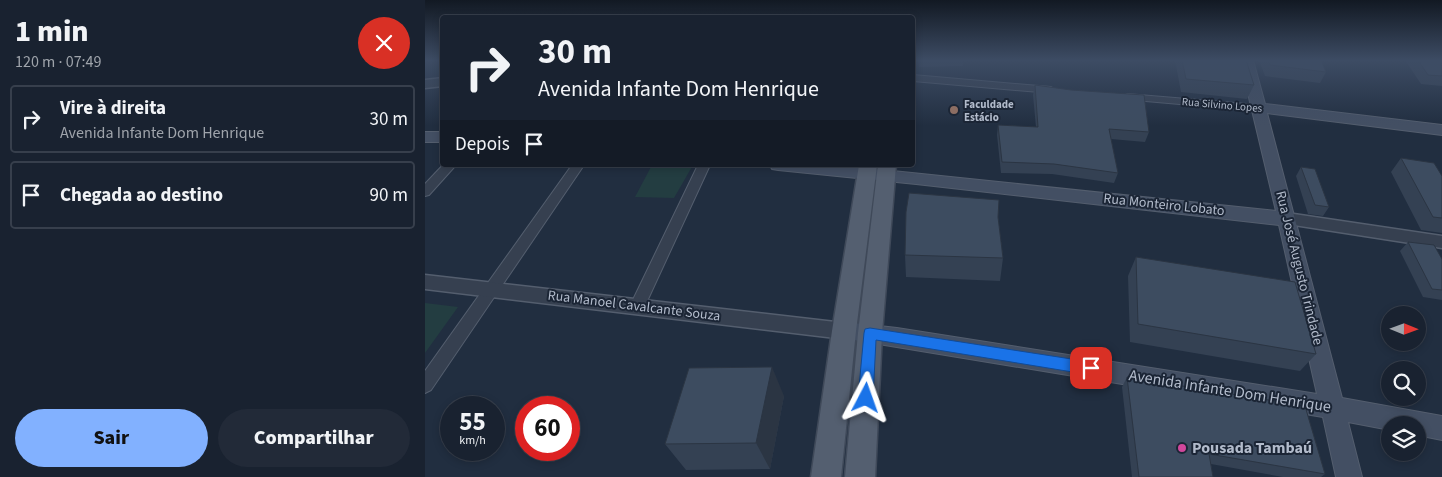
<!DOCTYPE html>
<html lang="pt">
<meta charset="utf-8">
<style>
body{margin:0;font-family:"Source Sans 3",sans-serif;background:#222a38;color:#f1f3f6;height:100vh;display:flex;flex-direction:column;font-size:19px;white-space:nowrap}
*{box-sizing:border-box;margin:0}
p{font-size:16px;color:#9fa4ab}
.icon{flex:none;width:28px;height:28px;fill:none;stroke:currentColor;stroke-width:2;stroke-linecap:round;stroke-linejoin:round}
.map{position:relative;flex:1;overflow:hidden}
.details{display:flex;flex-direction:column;background:#192230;width:425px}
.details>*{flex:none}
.guide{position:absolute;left:15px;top:15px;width:475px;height:152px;border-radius:5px;box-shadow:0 2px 8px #0003,0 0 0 1px #373f4c;background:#192230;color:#f1f3f6;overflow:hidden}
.needle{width:32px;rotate:91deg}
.tools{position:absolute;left:956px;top:306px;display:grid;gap:10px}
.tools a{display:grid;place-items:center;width:45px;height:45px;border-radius:50%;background:#192230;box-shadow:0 2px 8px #0003,0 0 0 1px #373f4c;font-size:25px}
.speed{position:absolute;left:15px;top:396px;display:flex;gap:10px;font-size:25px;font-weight:700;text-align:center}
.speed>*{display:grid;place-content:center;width:65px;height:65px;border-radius:50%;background:#192230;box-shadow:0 2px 8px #0003,0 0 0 1px #373f4c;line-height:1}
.speed small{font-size:12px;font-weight:400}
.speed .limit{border:8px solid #d22;background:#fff;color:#111}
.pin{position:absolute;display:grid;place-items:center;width:42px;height:42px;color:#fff;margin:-21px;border-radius:10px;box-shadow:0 2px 8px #0006}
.me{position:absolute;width:55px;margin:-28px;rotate:4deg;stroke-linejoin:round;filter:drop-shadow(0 0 4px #0008)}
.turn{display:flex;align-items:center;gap:18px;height:105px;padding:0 15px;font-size:22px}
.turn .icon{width:65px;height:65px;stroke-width:2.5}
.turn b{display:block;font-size:35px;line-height:42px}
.then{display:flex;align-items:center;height:48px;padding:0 15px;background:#0003;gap:10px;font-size:19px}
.round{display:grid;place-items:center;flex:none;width:52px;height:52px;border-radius:26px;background:#222a38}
.overview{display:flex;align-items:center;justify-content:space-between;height:85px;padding:0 15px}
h1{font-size:30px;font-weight:800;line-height:38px}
.action{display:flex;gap:10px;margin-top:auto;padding:10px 15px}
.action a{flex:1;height:58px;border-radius:30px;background:#82b1ff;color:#111;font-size:20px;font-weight:800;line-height:58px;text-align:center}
.action a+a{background:#222a38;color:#f1f3f6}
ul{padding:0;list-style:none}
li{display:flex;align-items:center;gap:15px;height:68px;margin:0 10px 8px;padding:0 5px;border:2px solid #373f4c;border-radius:5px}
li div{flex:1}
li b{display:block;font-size:19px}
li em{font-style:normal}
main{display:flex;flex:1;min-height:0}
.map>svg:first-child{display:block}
</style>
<main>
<section class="details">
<div class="overview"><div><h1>1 min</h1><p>120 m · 07:49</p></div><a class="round" style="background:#d93025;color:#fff"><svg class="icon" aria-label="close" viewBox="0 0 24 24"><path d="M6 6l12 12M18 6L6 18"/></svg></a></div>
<ul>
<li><svg class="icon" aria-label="right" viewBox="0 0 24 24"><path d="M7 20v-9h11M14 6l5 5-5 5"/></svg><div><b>Vire à direita</b><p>Avenida Infante Dom Henrique</p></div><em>30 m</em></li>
<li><svg class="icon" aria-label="arrive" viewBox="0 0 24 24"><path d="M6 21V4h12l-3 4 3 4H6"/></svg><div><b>Chegada ao destino</b></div><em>90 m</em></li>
</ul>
<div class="action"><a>Sair</a><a>Compartilhar</a></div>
</section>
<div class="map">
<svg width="1017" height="477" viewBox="0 0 1017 477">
<rect width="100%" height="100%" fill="#212e40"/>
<!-- green -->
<path fill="#233d41" d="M227 165H268L249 198 210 197Z
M0 303 33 307 0 353Z"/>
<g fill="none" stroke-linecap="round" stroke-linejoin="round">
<defs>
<path id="minor" d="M488 75 626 87 631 90 626 93 488 81Z
M702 94 834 105 839 108 834 111 698 99 697 97Z
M18 165H31L4 195 0 196V184Z
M147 165H159L6 390 0 393V371Z
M273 165H285L218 310 213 312 208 310 205 306Z"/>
<path id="tertiary" d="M18 78V86L0 88V80Z
M862 213 1017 236V248L856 223 854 219 856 215Z
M0 275 419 323 426 325 428 331 426 337 419 339 0 289Z"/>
<path id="secondary" d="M815 60H828L840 104 1017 125V135L842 113 917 398 1017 416V440L992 435V425H965V430L923 422 937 477H911L898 417 411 337 408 331 411 325 419 322 472 328 892 394 854 225 491 184 353 170 347 169 345 165H410L851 211Z
M0 132H18V142H0Z"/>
<path id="primary" d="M434 165H452L431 331 416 477H386L407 331Z
M453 165H471L457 333 450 477H420L433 333Z"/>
</defs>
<!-- minor casing -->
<use href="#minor" stroke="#545e6e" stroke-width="2"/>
<!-- tertiary casing -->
<use href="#tertiary" stroke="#545e6e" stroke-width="3"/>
<!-- secondary casing -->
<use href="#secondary" stroke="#545e6e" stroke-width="2"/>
<!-- primary casing -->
<use href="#primary" stroke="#3f4959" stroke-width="3"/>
<!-- minor -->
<use href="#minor" fill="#364050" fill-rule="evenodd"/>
<!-- tertiary -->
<use href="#tertiary" fill="#364050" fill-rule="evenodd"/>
<!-- secondary -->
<use href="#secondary" fill="#434f63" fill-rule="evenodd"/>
<!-- primary -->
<use href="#primary" fill="#545f70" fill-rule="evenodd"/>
</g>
<!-- wall -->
<path fill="#344153" d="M494 60H538V66L494 67Z
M750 60H821L829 85 822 99 756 92Z
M834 60H896L901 72 895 83 840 76Z
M980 60H1017V86L996 84Z
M610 85 724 132 720 142 686 139 693 173 689 183 627 174 576 173 572 135 573 125 611 127 608 95Z
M976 158 1017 176V233L996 230 966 172Z
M876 167 904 207 898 216 883 214 871 176Z
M573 217 578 258 575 281 481 277 480 255Z
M983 242 1017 259V300L998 297 975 251Z
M711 257 891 354 875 371 705 342 703 276Z
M702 377 900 474 896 477H858L786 464 788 477H707L697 387Z
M359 396 345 469 261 470 240 444Z"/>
<!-- shaded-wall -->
<path fill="#2b3543" d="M347 367 359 396 345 469 331 443Z"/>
<!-- building -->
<path fill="#3d4c60" stroke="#2b3543" d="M757 60H821L829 85 761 79Z
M843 60H896L901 72 845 65Z
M993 60H1017V76L1003 75Z
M610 85 646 90 719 95 724 132 684 129 693 173 629 164 577 162 573 125 613 127Z
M976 158 1009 163 1017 176V218L1008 217Z
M876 167 890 169 904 207 890 205Z
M484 193 574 200 573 217 578 258 480 255 481 212Z
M983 242 1009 245 1017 259V290L1007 289Z
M711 257 870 282 891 354 713 324Z
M347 367 331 443 240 444 264 368Z
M702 377 880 406 900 474 784 454 788 477H714Z"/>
<!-- sky -->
<linearGradient id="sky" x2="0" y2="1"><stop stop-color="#121923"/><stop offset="0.48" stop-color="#3d4c64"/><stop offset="1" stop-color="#3d4c64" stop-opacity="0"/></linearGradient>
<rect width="1017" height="126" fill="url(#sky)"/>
<!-- route -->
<path fill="#1a73e8" stroke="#114b97" d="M445 328 666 362 671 364 673 368 671 373 666 375 451 340 448 398 446 402 441 404 436 402 433 398 439 333 440 329Z"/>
<!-- markers -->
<circle fill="#8d6e63" stroke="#1b2535" stroke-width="2" cx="529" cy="110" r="5"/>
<circle fill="#d1479c" stroke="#1b2535" stroke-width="2" cx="757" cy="448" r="5"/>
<g text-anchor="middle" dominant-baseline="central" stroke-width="4" stroke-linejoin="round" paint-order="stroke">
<!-- far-poi labels -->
<g font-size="11" font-weight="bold" fill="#b2bbcb" stroke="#1b2535" text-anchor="start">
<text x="539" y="104">Faculdade<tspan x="539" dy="13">Estácio</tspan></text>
</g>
<!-- far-street labels -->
<g font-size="11" fill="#b2bbcb" stroke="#1b2535">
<text transform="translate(797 105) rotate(5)">Rua Silvino Lopes</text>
</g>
<!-- street labels -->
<g font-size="14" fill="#b2bbcb" stroke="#1b2535">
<text transform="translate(739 205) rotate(6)">Rua Monteiro Lobato</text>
<text transform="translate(874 268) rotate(76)">Rua José Augusto Trindade</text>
<text transform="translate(209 306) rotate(7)">Rua Manoel Cavalcante Souza</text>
</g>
<!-- near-street labels -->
<g font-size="16" fill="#b2bbcb" stroke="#1b2535">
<text transform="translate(805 391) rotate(9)">Avenida Infante Dom Henrique</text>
</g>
<!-- near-poi labels -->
<g font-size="16" font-weight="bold" fill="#b2bbcb" stroke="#1b2535" text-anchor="start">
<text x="767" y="448">Pousada Tambaú</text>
</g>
</g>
</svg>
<div class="tools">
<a><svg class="needle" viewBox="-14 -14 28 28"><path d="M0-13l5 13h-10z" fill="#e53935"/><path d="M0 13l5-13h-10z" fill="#9fa4ab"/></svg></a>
<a><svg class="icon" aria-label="search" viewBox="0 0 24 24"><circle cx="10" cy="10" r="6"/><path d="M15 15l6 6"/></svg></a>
<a><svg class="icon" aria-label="layers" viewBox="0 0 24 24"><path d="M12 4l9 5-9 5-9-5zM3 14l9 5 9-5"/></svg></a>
</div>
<div class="speed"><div>55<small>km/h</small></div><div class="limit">60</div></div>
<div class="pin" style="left:666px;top:368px;background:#d93025"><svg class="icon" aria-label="arrive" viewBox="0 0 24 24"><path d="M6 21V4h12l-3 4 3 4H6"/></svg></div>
<svg class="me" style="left:441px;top:398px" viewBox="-20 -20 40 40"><path d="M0-17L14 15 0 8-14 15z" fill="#1a73e8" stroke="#fff" stroke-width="4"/></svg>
<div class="guide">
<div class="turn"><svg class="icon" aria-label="right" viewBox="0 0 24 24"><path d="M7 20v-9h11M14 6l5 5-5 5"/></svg><div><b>30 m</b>Avenida Infante Dom Henrique</div></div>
<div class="then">Depois<svg class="icon" aria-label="arrive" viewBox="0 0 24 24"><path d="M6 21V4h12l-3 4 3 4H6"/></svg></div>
</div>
</div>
</main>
